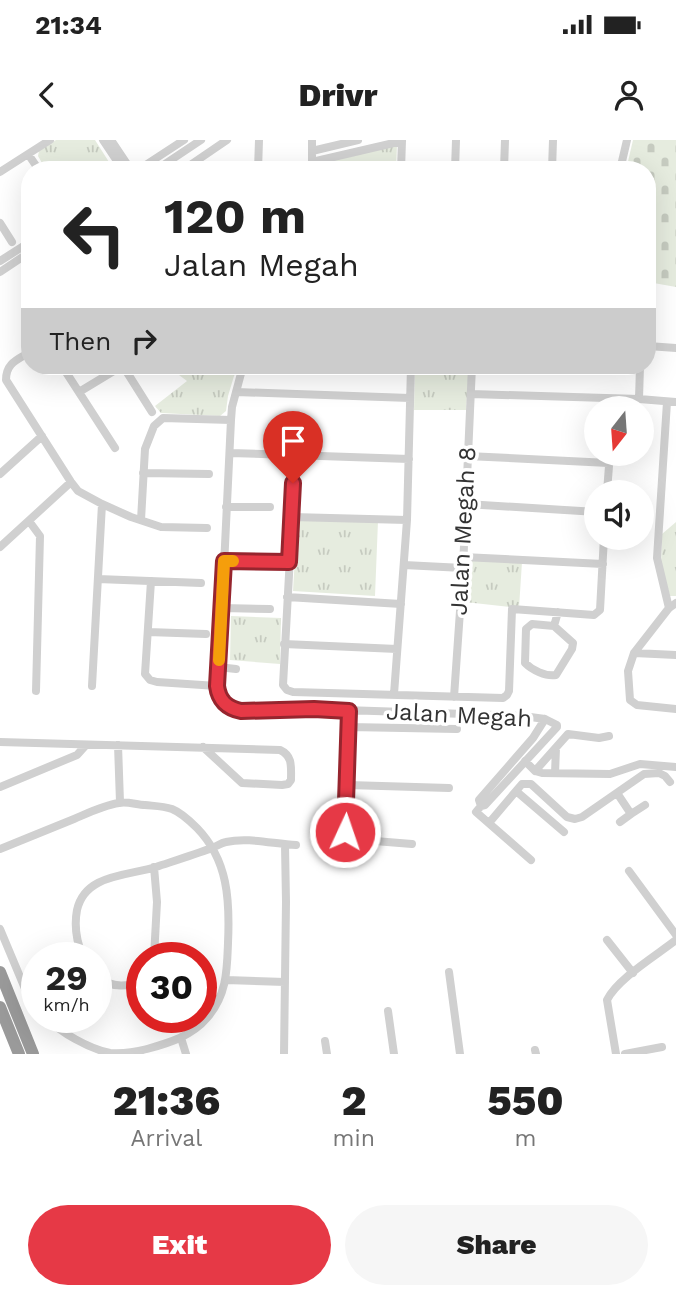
<!DOCTYPE html>
<style>
body{margin:0;font-family:"Work Sans",sans-serif;background:#f6f6f6;color:#222;height:100vh;display:flex;flex-direction:column;font-size:26px;white-space:nowrap}
*{box-sizing:border-box;margin:0}
p{font-size:23px;color:#767676}
.icon{flex:none;width:38px;height:38px;fill:none;stroke:currentColor;stroke-width:2;stroke-linecap:round;stroke-linejoin:round}
.map{position:relative;height:914px;overflow:hidden}
.panel{display:flex;flex-direction:column;background:#fff;flex:1}
.panel>*{flex:none}
.banner{position:absolute;left:21px;top:21px;width:635px;height:214px;border-radius:28px;box-shadow:0 7px 28px #0002;background:#fff;color:#222;overflow:hidden}
.needle{width:46px;rotate:197deg}
.fabs{position:absolute;left:584px;top:256px;display:grid;gap:14px}
.fabs a{display:grid;place-items:center;width:70px;height:70px;border-radius:50%;background:#fff;box-shadow:0 7px 28px #0002;font-size:35px}
.speed{position:absolute;left:21px;top:802px;display:flex;gap:14px;font-size:35px;font-weight:700;text-align:center}
.speed>*{display:grid;place-content:center;width:91px;height:91px;border-radius:50%;background:#fff;box-shadow:0 7px 28px #0002;line-height:1}
.speed small{font-size:18px;font-weight:400}
.speed .limit{border:10px solid #d22;background:#fff;color:#111}
.pin{position:absolute;display:grid;place-items:center;width:60px;height:60px;color:#fff;margin:-72px -30px;border-radius:50% 50% 50% 0;rotate:-45deg;box-shadow:0 0 7px #0007}
.pin .icon{rotate:45deg}
.me{position:absolute;width:77px;margin:-38px;rotate:3deg;stroke-linejoin:round;filter:drop-shadow(0 0 5px #0008)}
.turn{display:flex;align-items:center;gap:24px;height:147px;padding:0 28px;font-size:32px}
.turn .icon{width:91px;height:91px;stroke-width:2.5}
.turn b{display:block;font-size:49px;line-height:60px}
.then{display:flex;align-items:center;height:66px;padding:0 28px;background:#0003;gap:14px;font-size:26px}
.eta{display:flex;justify-content:space-evenly;align-items:center;height:119px;text-align:center}
.eta b{font-size:42px;font-weight:800;line-height:49px}
.button{display:flex;gap:14px;margin-top:auto;padding:14px 28px}
.button a{flex:1;height:80px;border-radius:42px;background:#e63946;color:#fff;font-size:28px;font-weight:800;line-height:80px;text-align:center}
.button a+a{background:#f6f6f6;color:#222}
.status{display:flex;justify-content:space-between;align-items:center;height:49px;padding:0 35px;background:#fff;direction:ltr}
.status svg{height:19px;fill:currentColor}
header{display:flex;justify-content:space-between;align-items:center;height:91px;padding:0 28px;background:#fff;font-size:32px;font-weight:800}
.map>svg:first-child{display:block}
</style>
<div class="status"><b>21:34</b><svg viewBox="0 0 49 12"><path d="M0 12V9h3v3zM5 12V6h3v6zM10 12V3h3v9zM15 12V0h3v12zM26 1h20v11H26zM47 4h2v5h-2z"/></svg></div>
<header><svg class="icon" aria-label="back" viewBox="0 0 24 24"><path d="M15 5l-7 7 7 7"/></svg>Drivr<svg class="icon" aria-label="person" viewBox="0 0 24 24"><circle cx="12" cy="8" r="4"/><path d="M4 21q1-7 8-7t8 7"/></svg></header>
<div class="map">
<svg width="676" height="914" viewBox="0 0 676 914">
<defs>
<pattern id="cemetery-stones" width="16" height="16" patternUnits="userSpaceOnUse" patternTransform="scale(1.75)"><rect width="16" height="16" fill="#e6ecdf"/><path d="M2 7V4a2 2 0 0 1 4 0v3zM10 15v-3a2 2 0 0 1 4 0v3z" fill="#c6cbc0"/></pattern>
<pattern id="park-tufts" width="24" height="20" patternUnits="userSpaceOnUse" patternTransform="scale(1.75)"><rect width="24" height="20" fill="#e6ecdf"/><path d="M3 7l-1-3M5 7V3M7 7l1-3M15 17l-1-3M17 17v-4M19 17l1-3" fill="none" stroke="#c6cbc0"/></pattern>
</defs>
<rect width="100%" height="100%" fill="#fff"/>
<!-- cemetery -->
<path fill="url(#cemetery-stones)" d="M633 0H676V147L648 142V30H626Z"/>
<!-- park -->
<path fill="url(#park-tufts)" d="M56 0H95L109 22 95 30H46L38 16 39 11Z
M397 5 396 30H317V24Z
M167 226H237L228 256 226 271 220 276 161 273 155 266 187 241Z
M415 226H469L466 270H414Z
M297 380 378 381 375 456 293 451Z
M676 382V456H670L661 424 662 394Z
M467 420 522 422 519 468 465 462Z
M231 476 281 478 280 524 230 520Z"/>
<g fill="none" stroke-linecap="round" stroke-linejoin="round">
<!-- minor -->
<path stroke="#d0d0d0" stroke-width="8" d="M103 0 123 30
M111 0 131 30
M312 11 358 0
M28 14 39 30
M312 22 402 1
M138 30 184 0
M156 30 201 0
M183 30 227 0
M258 30 259 0
M312 30V0
M401 30 402 0
M455 30 456 0
M504 30 505 0
M552 30 553 0
M620 30 627 0
M0 32 50 0
M0 83 12 102
M0 121 30 102
M0 132 30 112
M648 206 676 208
M30 212C17 220 6 223 6 240L71 342 78 351 102 364 131 377 161 387 207 388
M62 226 115 308
M123 226 152 272
M243 226 232 267 231 280 222 468 217 546C219 561 227 568 241 571L314 569 523 576 545 579 557 585V587L485 665 481 666
M79 252 122 226
M236 252 410 258
M471 254 639 259 676 262
M639 259 640 226
M667 262 657 418 669 468
M230 313 409 319
M293 314 294 343 283 545 287 550 293 552 503 558 507 555 509 551 512 469 594 475 600 470 604 397
M467 316 609 323
M143 333 209 334
M0 334 42 296
M607 352 610 313
M466 364 597 372
M226 367H270
M292 377 407 380
M141 380 145 309 154 286 163 278 231 280
M29 381 40 396 36 551
M0 407 71 342
M463 417 603 424
M224 421 289 422
M404 425 463 428
M98 439 201 443
M151 441 145 534 150 540 157 542 217 546
M287 457 401 464
M676 463 669 468 634 513 628 531 630 560 637 565 676 569
M222 468 270 469
M554 486 532 484 526 489 525 523C532 530 546 537 556 535L572 509 573 503 554 486 558 472
M148 492 206 494
M284 504 397 509
M634 513 676 515
M218 527 236 529
M92 546 102 364
M394 554 407 380 411 226
M454 557 463 428 472 226
M349 571 345 692 350 699 412 704
M349 587 457 589
M0 602 280 610C293 616 291 627 291 640L288 644 282 645 242 643 203 607
M118 605 120 662
M525 621 535 631 542 633 610 634 640 624 676 627
M535 631 568 594 599 598 609 596
M555 633 556 608
M348 645 449 648
M0 647 77 615 86 605
M516 651 564 692
M617 653 631 674 645 665
M620 682 631 674
M489 683 522 644H531L567 677 575 679 582 677 644 634 659 633 665 636 670 642
M0 709C25 699 49 689 74 679 88 673 104 665 119 663 127 661 137 665 145 665 154 666 163 666 172 669 182 673 190 681 197 688 228 720 230 760 228 803 227 830 227 855 207 878 192 896 169 903 147 909 135 912 122 914 110 913 87 908 62 893 45 877
M531 720 476 672 481 666 479 660 533 598 545 579
M629 731 676 795
M0 789 31 863 37 868
M607 800 633 833
M83 817C77 803 74 786 77 770 85 734 127 736 156 727 174 721 193 715 212 708 217 706 221 703 226 702 248 697 274 704 296 705
M154 817 157 762 154 727
M449 832 460 914
M96 835C110 848 126 848 142 840
M226 840 285 842
M388 871 394 914
M181 898 186 914
M325 901 327 914
M535 910 536 914
M284 914 286 762 285 705
M616 914 607 860C617 839 657 815 676 800
M625 914 662 907"/>
<!-- highway -->
<path stroke="#9a9a9a" stroke-width="12" d="M0 832 33 914
M0 867 19 914"/>
</g>
<g fill="none" stroke-linecap="round" stroke-linejoin="round">
<defs>
<path id="route" d="M293 343 289 422 224 421 217 546C219 561 227 568 241 571L314 569 349 571 345 692"/>
</defs>
<!-- route casing -->
<use href="#route" stroke="#96252e" stroke-width="18"/>
<!-- route -->
<use href="#route" stroke="#e63946" stroke-width="12"/>
<!-- slow -->
<path stroke="#f59e0b" stroke-width="12" d="M219 520 224 421H233"/>
</g>
<g text-anchor="middle" dominant-baseline="central" stroke-width="7" stroke-linejoin="round" paint-order="stroke">
<!-- street labels -->
<g font-size="24" fill="#333" stroke="#fff">
<text transform="translate(463 391) rotate(-87)">Jalan Megah 8</text>
<text transform="translate(459 575) rotate(3)">Jalan Megah</text>
</g>
</g>
</svg>
<div class="fabs">
<a><svg class="needle" viewBox="-14 -14 28 28"><path d="M0-13l5 13h-10z" fill="#e53935"/><path d="M0 13l5-13h-10z" fill="#767676"/></svg></a>
<a><svg class="icon" aria-label="sound" viewBox="0 0 24 24"><path d="M4 9h4l5-4v14l-5-4H4zM17 9q2 3 0 6"/></svg></a>
</div>
<div class="speed"><div>29<small>km/h</small></div><div class="limit">30</div></div>
<div class="pin" style="left:293px;top:343px;background:#d93025"><svg class="icon" aria-label="arrive" viewBox="0 0 24 24"><path d="M6 21V4h12l-3 4 3 4H6"/></svg></div>
<svg class="me" style="left:345px;top:692px" viewBox="-20 -20 40 40"><circle r="17" fill="#e63946" stroke="#fff" stroke-width="3"/><path d="M0-11L8 9 0 5-8 9z" fill="#fff"/></svg>
<div class="banner">
<div class="turn"><svg class="icon" aria-label="left" viewBox="0 0 24 24"><path d="M17 20v-9H6M10 6l-5 5 5 5"/></svg><div><b>120 m</b>Jalan Megah</div></div>
<div class="then">Then<svg class="icon" aria-label="right" viewBox="0 0 24 24"><path d="M7 20v-9h11M14 6l5 5-5 5"/></svg></div>
</div>
</div>
<section class="panel">
<div class="eta">
<div><b>21:36</b><p>Arrival</p></div>
<div><b>2</b><p>min</p></div>
<div><b>550</b><p>m</p></div>
</div>
<div class="button"><a>Exit</a><a>Share</a></div>
</section>
